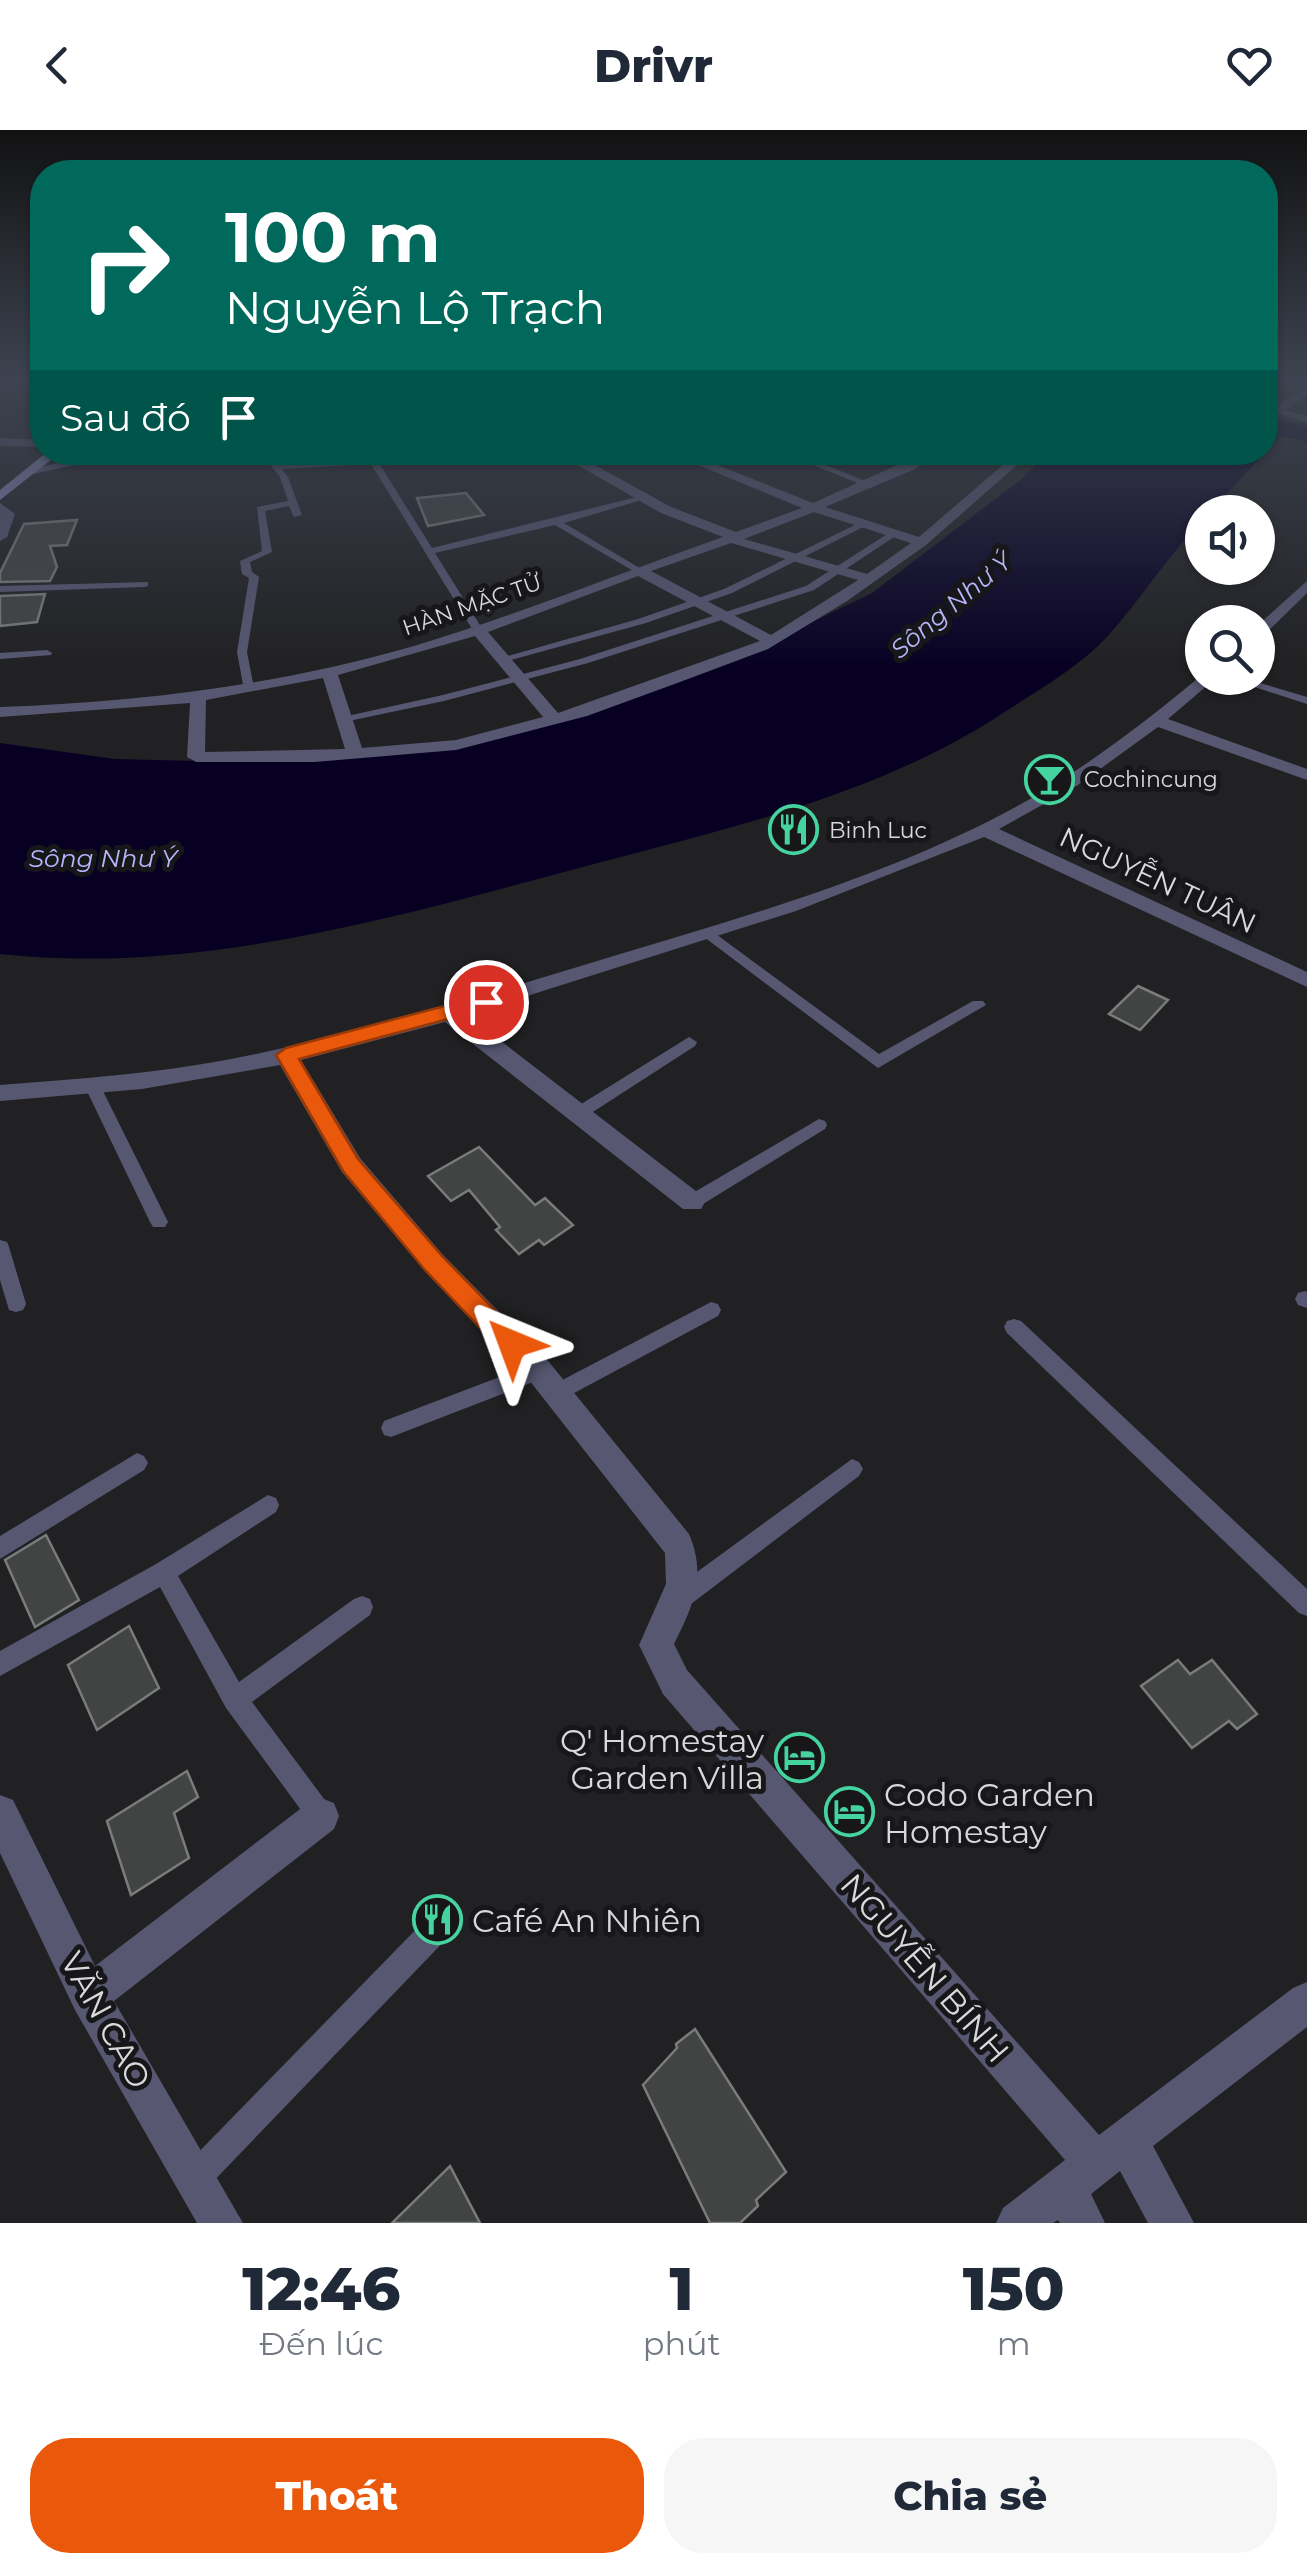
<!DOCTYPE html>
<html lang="vi">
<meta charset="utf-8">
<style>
body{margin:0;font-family:Montserrat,sans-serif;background:#f6f6f7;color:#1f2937;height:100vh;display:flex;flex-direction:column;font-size:38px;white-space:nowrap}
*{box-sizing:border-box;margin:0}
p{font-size:32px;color:#747a83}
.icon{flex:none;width:55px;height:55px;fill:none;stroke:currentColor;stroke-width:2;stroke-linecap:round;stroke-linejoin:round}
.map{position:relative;height:2093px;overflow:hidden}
.sheet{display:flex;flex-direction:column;background:#fff;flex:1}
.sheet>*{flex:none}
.top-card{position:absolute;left:30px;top:30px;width:1248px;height:305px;border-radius:40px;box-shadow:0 2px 8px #0004;background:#00695c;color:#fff;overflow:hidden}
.buttons{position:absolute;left:1185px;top:365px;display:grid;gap:20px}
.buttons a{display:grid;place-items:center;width:90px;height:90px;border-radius:50%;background:#fff;box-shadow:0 2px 8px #0004;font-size:50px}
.pin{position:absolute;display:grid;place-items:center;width:85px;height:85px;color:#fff;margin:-42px;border:5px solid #fff;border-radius:50%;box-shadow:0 2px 10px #0007}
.me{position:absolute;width:110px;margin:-55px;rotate:316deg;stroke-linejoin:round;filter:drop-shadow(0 0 8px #0008)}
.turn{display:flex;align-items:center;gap:35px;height:210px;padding:0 30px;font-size:45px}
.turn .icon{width:130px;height:130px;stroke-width:2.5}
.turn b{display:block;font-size:70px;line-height:85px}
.then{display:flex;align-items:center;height:95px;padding:0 30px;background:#0003;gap:20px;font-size:38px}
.eta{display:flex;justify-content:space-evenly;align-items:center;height:170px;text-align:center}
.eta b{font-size:60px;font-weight:800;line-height:70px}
.primary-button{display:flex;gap:20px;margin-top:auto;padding:20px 30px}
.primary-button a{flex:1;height:115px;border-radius:40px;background:#ea580c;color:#fff;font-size:40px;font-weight:800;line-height:115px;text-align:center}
.primary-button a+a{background:#f6f6f7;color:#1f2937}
header{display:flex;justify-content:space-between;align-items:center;height:130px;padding:0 30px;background:#fff;font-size:45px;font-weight:800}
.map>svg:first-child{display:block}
</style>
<header><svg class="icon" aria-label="back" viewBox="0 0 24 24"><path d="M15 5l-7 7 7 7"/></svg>Drivr<svg class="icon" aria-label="heart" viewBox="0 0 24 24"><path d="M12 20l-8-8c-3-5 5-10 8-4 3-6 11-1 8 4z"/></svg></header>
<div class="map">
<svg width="1307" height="2093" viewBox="0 0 1307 2093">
<rect width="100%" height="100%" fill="#212123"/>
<!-- water -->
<path fill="#070023" d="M1265 281 1283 294 1282 305 1209 382H1202V390C1168 426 1141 469 1107 507 1077 539 1033 563 997 587 877 664 731 698 594 734 401 785 202 846 0 824V613L115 629 237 632 485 608 578 588 725 534 872 463 1019 351 1049 323 1265 322Z"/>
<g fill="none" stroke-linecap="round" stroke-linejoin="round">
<!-- river -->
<path fill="#070023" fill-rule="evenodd" d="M1265 286 1307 296V312L1265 302Z"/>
</g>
<!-- building -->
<path fill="#424443" stroke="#797c7a" stroke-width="2.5" d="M466 363 484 385 428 396 417 368Z
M77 390 67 415 50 416 57 437 50 451 0 452V443L24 394Z
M45 464 37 492 0 496V466Z
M1138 856 1168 870 1140 900 1109 884Z
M479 1017 535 1075 545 1068 573 1095 544 1115 539 1110 519 1124 496 1100 500 1097 469 1060 451 1071 428 1046Z
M46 1405 79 1470 35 1497 5 1430Z
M129 1496 159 1558 97 1600 68 1535Z
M1178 1530 1190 1544 1212 1530 1257 1584 1237 1599 1229 1591 1192 1618 1141 1556Z
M187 1641 198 1667 174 1683 189 1728 131 1765 107 1691Z
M695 1899 786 2042 756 2070 758 2076 740 2093H710L643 1955 677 1918 676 1914Z
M450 2036 480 2093H392Z"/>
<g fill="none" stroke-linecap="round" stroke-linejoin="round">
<!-- service -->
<path fill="#575772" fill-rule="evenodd" d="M260 322H269L278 334 359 328 348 322H360L377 330 432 418 645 365V369L564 393 643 440 635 442 555 395 435 423 483 500 474 502 371 334 282 339 288 347 302 385 294 387 289 376 265 381 272 422 250 432 252 442 259 447 247 522 254 558 244 560 237 522 249 448 242 444 240 431 262 421 257 377 288 371 280 347Z
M781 322H794L872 354 865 356Z
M887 322H899L920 333 913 335Z
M861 392 869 394 732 463 646 493 503 532 497 529 638 489 724 459Z
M892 401 900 403 814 460 588 533 444 571 344 592 338 588 443 565 580 529 806 456Z
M148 452V456L144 457 0 462V456Z
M47 520 52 523 51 525 0 529V523Z
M1227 548H1243L1307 567V574Z
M709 799 879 924 973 871H983L986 875 878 938 704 807V801Z
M689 907 697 912 695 916 582 989H570L568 985 570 981Z
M93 951 101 957 168 1092 165 1097H153L150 1092 85 957Z
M819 989 825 991 827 995 825 999 698 1077H686L683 1072 686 1067Z
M0 1110 7 1112 9 1117 26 1174 23 1180 16 1182 9 1180 0 1150Z
M1305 1161 1307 1162V1178L1298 1175 1295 1169 1298 1163Z
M711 1172 718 1174 721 1180 718 1186 563 1269 556 1272 549 1269 546 1263 549 1257Z
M1014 1189 1021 1191 1307 1459V1486L1299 1483 1007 1203 1004 1197 1007 1191Z
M539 1232 546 1235 549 1241 546 1247 391 1307 384 1305 381 1298 384 1291Z
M137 1323 144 1326 148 1333 144 1340 0 1429V1406Z
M852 1329 859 1332 863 1339 859 1346 691 1474 683 1477 675 1474 672 1466 675 1458Z
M268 1365 276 1368 279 1375 276 1382 178 1446 239 1552 354 1469 362 1466 370 1469 373 1477 370 1485 252 1572 330 1677 334 1686 330 1695 321 1699 312 1695 226 1578 160 1457 0 1546V1521L156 1434Z
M442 1780 452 1783 455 1793 452 1803 207 2058 196 2062 185 2058 181 2047 185 2036 432 1783Z"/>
<!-- minor -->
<path fill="#575772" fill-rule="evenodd" d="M1307 257V265L1285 280 1307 286V293L1268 280Z
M0 308 42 310V317L0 316Z
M107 322H135L33 344 27 340Z
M555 322H571L671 377 736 402 802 378 667 322H685L813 373 926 322H941L913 340 825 377 919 407 1018 322H1032L926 415 847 471 768 519 680 552 587 586 456 620 315 632H196L187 627 190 573 0 587V577C141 572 279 555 414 516 518 485 620 443 723 407L661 383ZM814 382 911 413 867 444 744 409ZM731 413 858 450 771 505 651 441ZM638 446 760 511 558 583 488 502ZM475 506 543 587 456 610 362 618 338 545ZM323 548 345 619 205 622 206 570Z
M0 373 15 384 7 407 0 411Z
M1307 451V463L1263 506 1258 507V495Z
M1202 545 1216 548 1168 589 1307 639V650L1158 597 1078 655 999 699 1307 842V857L984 707 796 781 467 885 701 1065 705 1072 701 1079H683L445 892 301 930 360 1028 443 1125 549 1232 689 1404C707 1446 693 1476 674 1514L687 1540 1099 2005 1293 1858 1307 1852V1897L1153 2016 1194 2093H1148L1120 2041 1091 2064 1105 2093H1060L1058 2090 1053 2093H996L1003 2078 1065 2030 663 1564 639 1515 666 1454 665 1423 529 1250 425 1141 342 1042 280 935 142 959 0 971V955C76 949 151 944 226 930 347 907 466 871 584 835 736 789 899 745 1037 665 1096 630 1150 588 1202 545Z
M0 1665 13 1670 95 1836 308 1673 321 1668 334 1673 339 1686 334 1699 114 1871 243 2093H197L75 1880 0 1723Z"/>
<!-- primary -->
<path fill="#8d8cc3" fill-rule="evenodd" d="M47 322H61L0 370V360Z"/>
</g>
<!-- sky -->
<linearGradient id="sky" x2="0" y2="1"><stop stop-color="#121213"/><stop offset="0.46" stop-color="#3d4350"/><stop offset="1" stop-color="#3d4350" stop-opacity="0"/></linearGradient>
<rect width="1307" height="540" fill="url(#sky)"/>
<!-- route -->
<path fill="#ea580c" stroke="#983908" stroke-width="2.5" d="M486 865 496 872 493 877 299 929 358 1029 442 1126 521 1207 525 1214 521 1222 512 1225 503 1222 425 1140 343 1041 276 925 286 918Z"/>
<!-- icons -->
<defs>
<symbol id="bar-ring" viewBox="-11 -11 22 22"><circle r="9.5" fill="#171719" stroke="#45d49f" stroke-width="1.5"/><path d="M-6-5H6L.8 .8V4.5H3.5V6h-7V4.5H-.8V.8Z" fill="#45d49f"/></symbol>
<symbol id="restaurant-ring" viewBox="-11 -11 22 22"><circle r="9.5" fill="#171719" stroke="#45d49f" stroke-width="1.5"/><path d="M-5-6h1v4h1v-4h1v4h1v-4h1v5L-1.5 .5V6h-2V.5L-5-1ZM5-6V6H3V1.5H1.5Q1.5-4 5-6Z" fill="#45d49f"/></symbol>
<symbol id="hotel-ring" viewBox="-11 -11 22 22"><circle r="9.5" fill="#171719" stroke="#45d49f" stroke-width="1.5"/><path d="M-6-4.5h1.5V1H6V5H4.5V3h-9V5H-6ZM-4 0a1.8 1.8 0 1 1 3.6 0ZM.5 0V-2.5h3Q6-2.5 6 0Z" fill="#45d49f"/></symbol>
</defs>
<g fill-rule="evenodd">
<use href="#bar-ring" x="1022" y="622" width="55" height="55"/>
<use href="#restaurant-ring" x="766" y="672" width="55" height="55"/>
<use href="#hotel-ring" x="772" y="1600" width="55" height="55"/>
<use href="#hotel-ring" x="822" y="1654" width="55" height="55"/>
<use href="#restaurant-ring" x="410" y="1762" width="55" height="55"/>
</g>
<g text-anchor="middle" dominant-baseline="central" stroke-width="10" stroke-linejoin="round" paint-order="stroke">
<!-- far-street labels -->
<g font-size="22" fill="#d9d9db" stroke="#171719">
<text transform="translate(472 475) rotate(-19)">HÀN MẶC TỬ</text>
</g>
<!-- far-poi labels -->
<g font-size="22" fill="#d9d9db" stroke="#171719" text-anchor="start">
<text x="1084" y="649">Cochincung</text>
<text x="829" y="700">Binh Luc</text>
</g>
<!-- far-water labels -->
<g font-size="25" font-style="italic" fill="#b7b5fd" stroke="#171719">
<text transform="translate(951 475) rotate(-40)">Sông Như Ý</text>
<text x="103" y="728">Sông Như Ý</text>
</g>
<!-- street labels -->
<g font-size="28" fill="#d9d9db" stroke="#171719">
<text transform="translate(1158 750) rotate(25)">NGUYỄN TUÂN</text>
</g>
<!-- near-poi labels -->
<g font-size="32" fill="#d9d9db" stroke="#171719" text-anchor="start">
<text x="764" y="1610" text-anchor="end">Q' Homestay<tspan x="764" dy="37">Garden Villa</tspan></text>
<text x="884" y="1664">Codo Garden<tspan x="884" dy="37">Homestay</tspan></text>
<text x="472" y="1790">Café An Nhiên</text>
</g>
<!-- near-street labels -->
<g font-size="32" fill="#d9d9db" stroke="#171719">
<text transform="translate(925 1838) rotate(49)">NGUYỄN BÍNH</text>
<text transform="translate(106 1890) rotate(61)">VĂN CAO</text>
</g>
</g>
</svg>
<div class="buttons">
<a><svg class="icon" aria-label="sound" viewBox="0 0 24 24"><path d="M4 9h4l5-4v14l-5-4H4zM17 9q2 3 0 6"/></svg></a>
<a><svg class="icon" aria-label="search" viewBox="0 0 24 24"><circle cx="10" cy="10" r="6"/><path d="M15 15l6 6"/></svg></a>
</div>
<div class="pin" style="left:486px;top:872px;background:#d93025"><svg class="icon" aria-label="arrive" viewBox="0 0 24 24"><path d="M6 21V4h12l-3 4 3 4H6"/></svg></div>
<svg class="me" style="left:512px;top:1214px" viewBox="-20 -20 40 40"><path d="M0-17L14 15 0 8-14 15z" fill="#ea580c" stroke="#fff" stroke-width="4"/></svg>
<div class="top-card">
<div class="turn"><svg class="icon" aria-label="right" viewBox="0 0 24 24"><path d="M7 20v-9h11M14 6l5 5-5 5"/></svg><div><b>100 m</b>Nguyễn Lộ Trạch</div></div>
<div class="then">Sau đó<svg class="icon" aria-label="arrive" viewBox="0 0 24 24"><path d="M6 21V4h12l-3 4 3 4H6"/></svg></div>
</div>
</div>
<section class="sheet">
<div class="eta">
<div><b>12:46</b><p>Đến lúc</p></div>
<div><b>1</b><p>phút</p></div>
<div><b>150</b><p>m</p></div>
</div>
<div class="primary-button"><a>Thoát</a><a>Chia sẻ</a></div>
</section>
